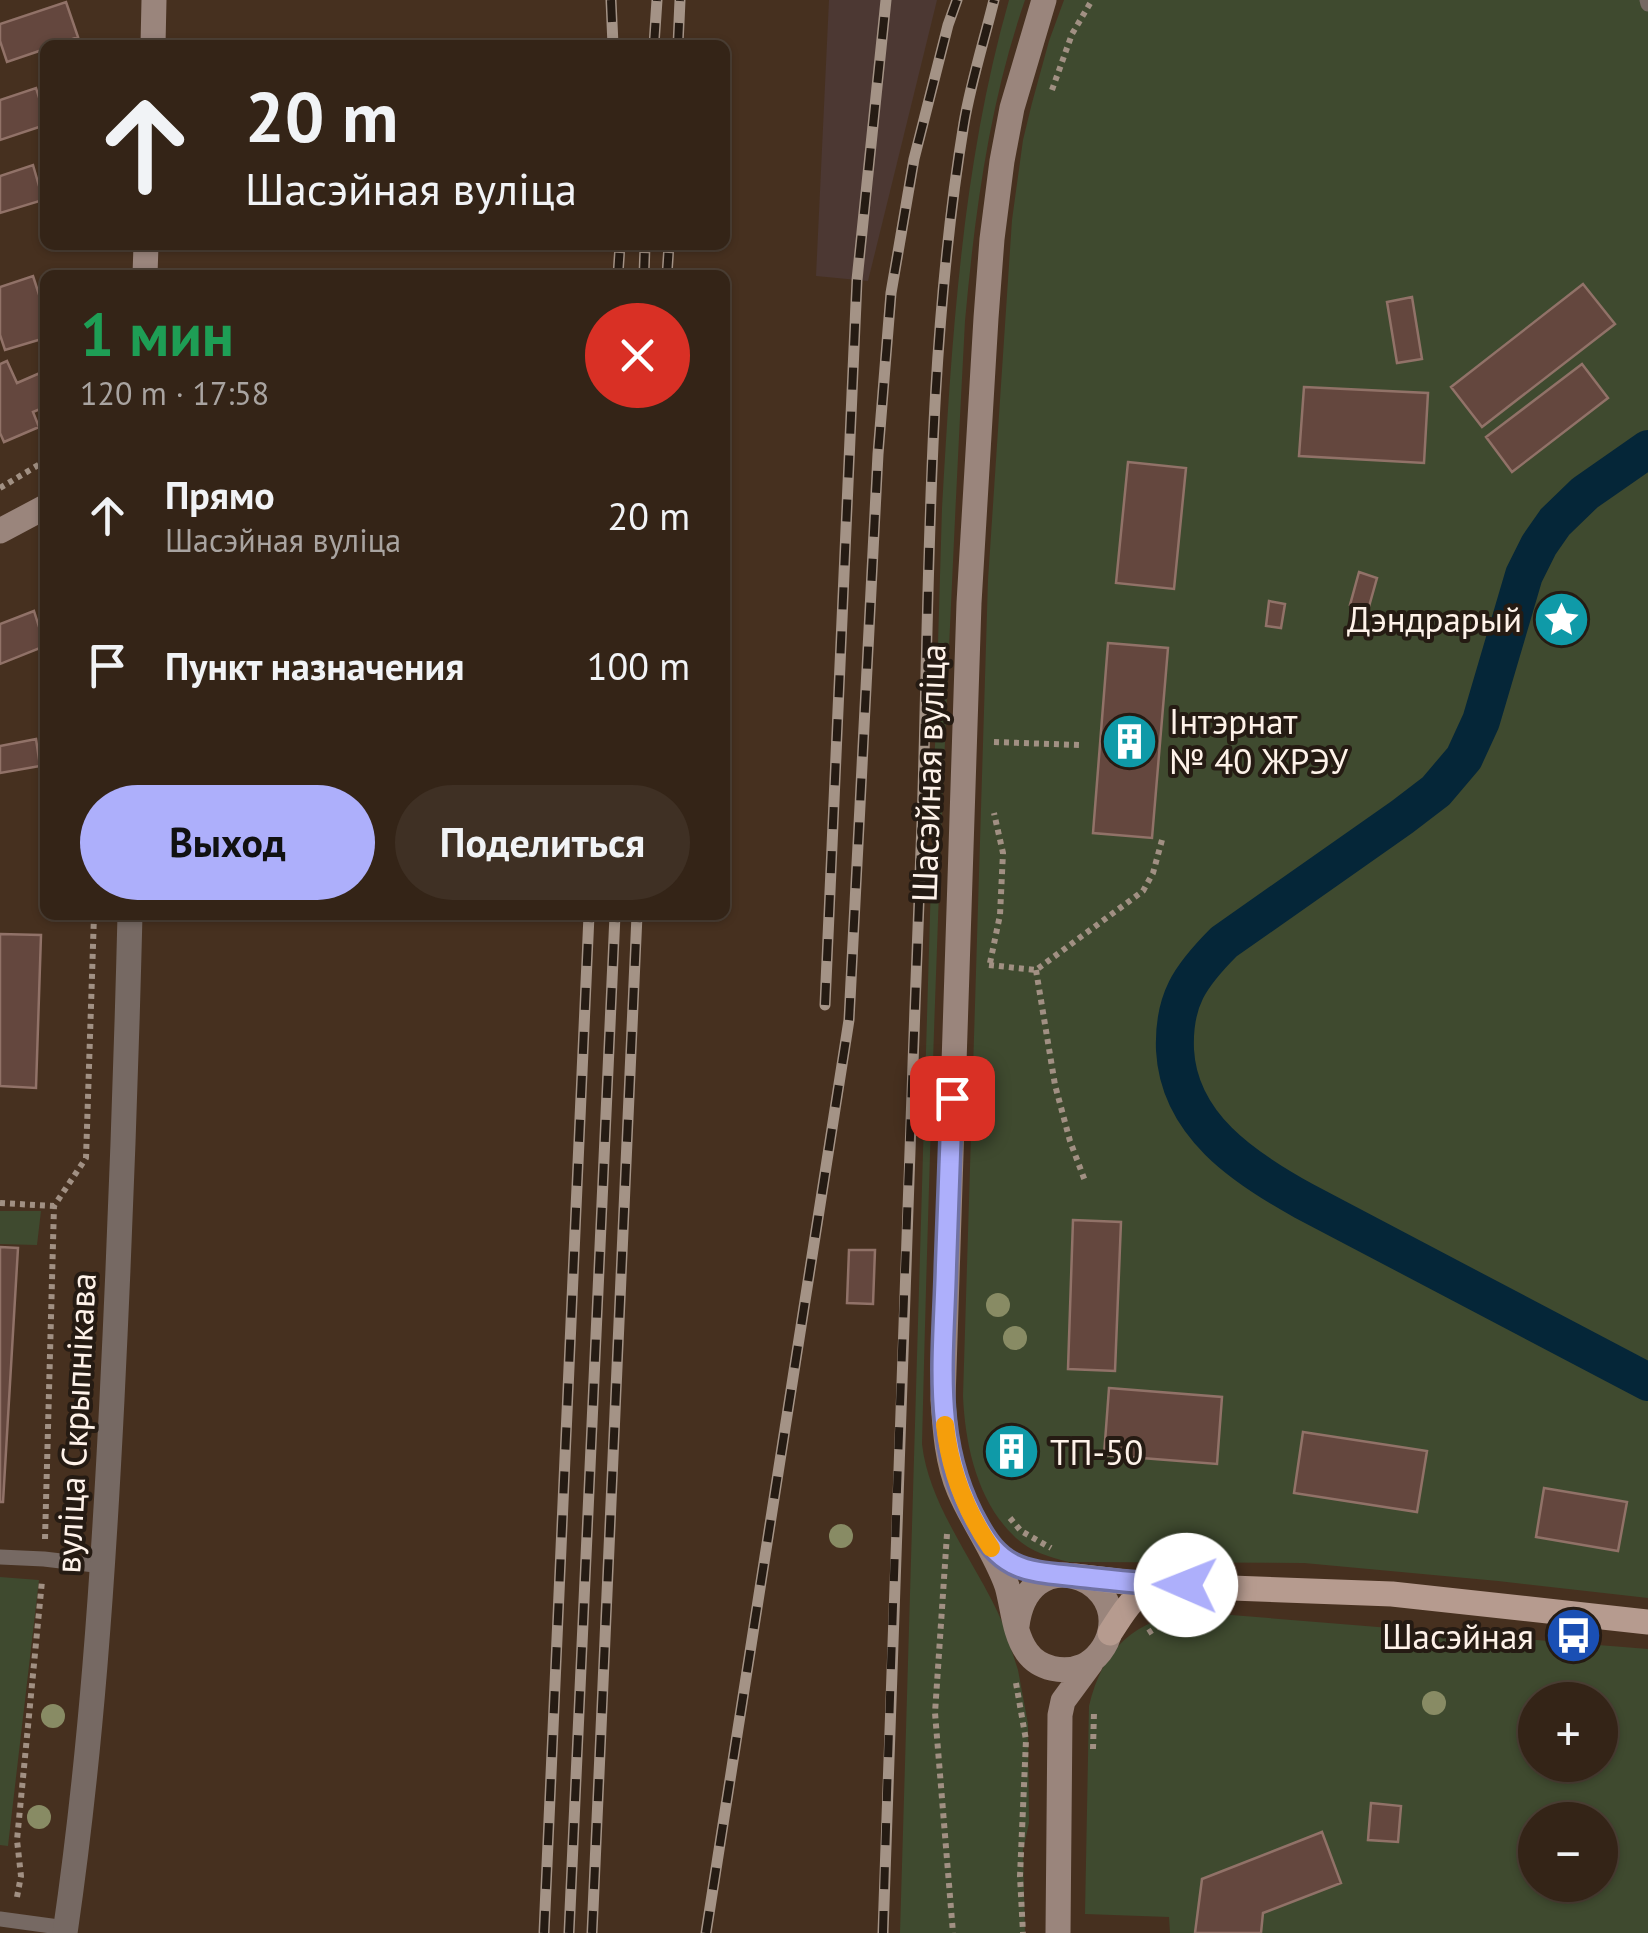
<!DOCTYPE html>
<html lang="ru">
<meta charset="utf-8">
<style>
body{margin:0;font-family:"PT Sans",sans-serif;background:#3f3024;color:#f1f3f6;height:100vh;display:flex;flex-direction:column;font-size:38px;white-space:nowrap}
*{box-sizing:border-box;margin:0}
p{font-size:32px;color:#a9a4a1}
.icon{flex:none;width:55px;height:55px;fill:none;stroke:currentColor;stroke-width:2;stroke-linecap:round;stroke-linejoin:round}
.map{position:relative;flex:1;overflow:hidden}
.details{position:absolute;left:40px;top:270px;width:690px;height:650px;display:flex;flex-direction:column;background:#342417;border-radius:15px;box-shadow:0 2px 8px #0004,0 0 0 2px #4e4136}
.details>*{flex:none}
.guide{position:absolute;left:40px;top:40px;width:690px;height:210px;border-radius:15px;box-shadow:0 2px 8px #0004,0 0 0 2px #4e4136;background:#342417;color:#f1f3f6;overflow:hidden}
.tools{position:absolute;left:1518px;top:1682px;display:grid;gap:20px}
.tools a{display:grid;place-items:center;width:100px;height:100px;border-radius:50%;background:#342417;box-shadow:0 2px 8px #0004,0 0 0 2px #4e4136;font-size:50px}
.pin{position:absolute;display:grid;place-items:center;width:85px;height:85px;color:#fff;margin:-42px;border-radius:20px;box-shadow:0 5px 15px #0006}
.me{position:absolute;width:110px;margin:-55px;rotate:271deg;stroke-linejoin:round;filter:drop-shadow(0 0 8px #0008)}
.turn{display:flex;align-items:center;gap:35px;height:210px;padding:0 40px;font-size:45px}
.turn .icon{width:130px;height:130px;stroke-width:2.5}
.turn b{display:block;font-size:70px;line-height:85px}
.round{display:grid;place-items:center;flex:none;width:105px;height:105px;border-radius:52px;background:#3f3024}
.overview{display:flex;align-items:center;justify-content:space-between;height:170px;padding:0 40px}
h1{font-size:60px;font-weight:800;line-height:75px;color:#1e9e55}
.primary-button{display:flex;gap:20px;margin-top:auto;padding:20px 40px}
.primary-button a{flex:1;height:115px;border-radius:60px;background:#adaffb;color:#111;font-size:40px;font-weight:800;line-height:115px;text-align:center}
.primary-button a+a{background:#3f3024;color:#f1f3f6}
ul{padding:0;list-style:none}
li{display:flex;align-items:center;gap:30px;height:150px;padding:0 40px}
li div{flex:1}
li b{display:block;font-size:38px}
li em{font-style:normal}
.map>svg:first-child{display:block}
</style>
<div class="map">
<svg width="1648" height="1933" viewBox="0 0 1648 1933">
<rect width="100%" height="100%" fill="#46301f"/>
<!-- industrial -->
<path fill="#4c3833" d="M829 0H937L868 281 816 276Z"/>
<!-- green -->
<path fill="#3f4a2f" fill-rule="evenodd" d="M1009 0H1025C989 104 975 212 965 321 945 695 931 1069 922 1444 929 1507 978 1565 1003 1624L1018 1670 1028 1724 1029 1823 1023 1850 1025 1933H900L942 508C952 337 962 165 1009 0Z
M1064 0H1648V1598L1498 1581 1304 1563 1069 1562C1049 1557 1028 1551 1013 1535 977 1500 965 1444 963 1396L988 580 1012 220 1023 140 1032 103 1049 41Z
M0 1211H41L37 1245 0 1244Z
M0 1577 39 1580 8 1846 0 1845Z
M1194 1612 1648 1649V1933H1170L1169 1917 1085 1914 1089 1706C1103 1648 1134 1619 1194 1612ZM1535 1700H1600V1765H1535ZM1535 1820H1600V1885H1535Z"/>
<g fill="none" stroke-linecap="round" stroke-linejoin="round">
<!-- canal -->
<path stroke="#052638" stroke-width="38" d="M1648 449 1585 493 1555 522 1539 545 1524 575 1481 721 1464 758 1436 791 1402 817 1224 942C1190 976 1173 1000 1175 1050 1179 1125 1244 1168 1304 1201L1648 1382"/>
</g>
<!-- building -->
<path fill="#64473e" stroke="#917268" stroke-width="2.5" d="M66 2 78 37 56 45H45V49L7 62 0 41V24Z
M36 88 45 117V125L0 140V100Z
M33 165 43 200 0 213V176Z
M33 276 43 307 45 306V338L5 350 0 335V287Z
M1583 284 1615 324 1482 427 1451 387Z
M1412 297 1422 359 1397 363 1387 302Z
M7 361 17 383 40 373 45 384V407L33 412 39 427 4 442 0 433V364Z
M1582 364 1608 398 1512 472 1486 437Z
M1304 387 1428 393 1424 463 1299 456Z
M1128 462 1186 468 1174 589 1116 583Z
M1359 572 1377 578 1368 610 1350 605Z
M1269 601 1285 604 1281 628 1266 626Z
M34 611 45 646 0 664V624Z
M1108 643 1168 648 1152 838 1093 833Z
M36 739 40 766 0 773V746Z
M0 934 41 935 36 1088 0 1086Z
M1073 1220 1121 1222 1115 1371 1068 1369Z
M0 1247 18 1248 3 1502H0Z
M849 1250H875L873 1304 847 1303Z
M1109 1388 1222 1397 1217 1464 1104 1455Z
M1303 1432 1427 1451 1417 1512 1294 1493Z
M1027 1433 1028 1471 994 1470V1434Z
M1544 1488 1627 1502 1618 1551 1536 1537Z
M1371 1803 1401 1806 1398 1842 1368 1840Z
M1322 1832 1341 1883 1263 1913 1261 1933H1195L1202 1879Z"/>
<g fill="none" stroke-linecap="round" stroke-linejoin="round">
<!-- path -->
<path stroke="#a19083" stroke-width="6" stroke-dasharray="5 5" stroke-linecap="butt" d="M1052 90 1072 34 1092 0
M0 488 45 461
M994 742 1079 745
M990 963 1000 915 1003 853 994 813
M989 965 1036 970 1143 891 1153 873 1162 840
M1036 970 1055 1085 1070 1141 1085 1181
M0 1203 54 1206
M1010 1518 1021 1531 1051 1548
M947 1534 935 1713 953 1933
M45 1539 54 1206 86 1158 94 915
M1148 1633 1175 1616
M1016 1683 1026 1740 1020 1876 1023 1933
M1093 1749 1094 1712
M17 1897 21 1876 17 1840 42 1581"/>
<!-- lane -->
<path stroke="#766963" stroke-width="15" d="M1647 0 1648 4
M0 1557 44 1559 103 1566
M0 1919 66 1928"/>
<!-- street -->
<path stroke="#766963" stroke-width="25" d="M65 1933C91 1755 103 1578 112 1399 120 1237 126 1076 130 915"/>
<!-- secondary -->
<path stroke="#9a857c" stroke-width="25" d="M153 45 154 0
M145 275 146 245
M0 531 45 507
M1017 1626C1027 1543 1122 1574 1110 1631 1107 1646 1096 1660 1083 1666 1064 1674 1039 1669 1027 1652 1014 1634 1013 1607 1007 1586 995 1552 973 1523 959 1490 947 1462 945 1430 943 1400L969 603 986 318 992 239 1002 161 1012 108 1044 0
M1058 1933 1060 1715 1063 1701 1091 1663"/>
<!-- primary -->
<path stroke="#b69b8f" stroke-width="25" d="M1075 1576 1150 1585 1392 1594 1648 1622
M1110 1633C1122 1614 1132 1598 1150 1585"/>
<defs>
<path id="rail" d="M611 0 613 45
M654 45 657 0
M678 45 680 0
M618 275 620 245
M644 275 645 245
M667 275 669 245
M825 1005 857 280 886 0
M544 1933 589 915
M569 1933 615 915
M592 1933 637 915
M706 1933 849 1020 878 454 891 293 914 159 948 25 957 0
M883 1933C893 1563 908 1193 922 823 930 589 926 354 964 123 971 82 984 41 994 0"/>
</defs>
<!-- rail casing -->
<use href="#rail" stroke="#a49386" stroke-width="11"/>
<!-- rail -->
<use href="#rail" stroke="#251b13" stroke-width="8" stroke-dasharray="22" stroke-linecap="butt"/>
</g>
<!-- trees -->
<g fill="#888b64">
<circle cx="998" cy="1305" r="12"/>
<circle cx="1015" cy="1338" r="12"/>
<circle cx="841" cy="1536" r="12"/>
<circle cx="1434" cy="1703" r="12"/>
<circle cx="53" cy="1716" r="12"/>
<circle cx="39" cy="1817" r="12"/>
</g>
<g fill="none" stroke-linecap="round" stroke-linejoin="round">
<defs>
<path id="route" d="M952 1098C950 1154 948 1209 946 1265 944 1357 930 1443 978 1526 987 1542 996 1555 1013 1564 1031 1573 1053 1574 1073 1576 1111 1580 1148 1585 1186 1585"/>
</defs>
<!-- route casing -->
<use href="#route" stroke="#7072a3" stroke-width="25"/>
<!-- route -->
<use href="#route" stroke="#adaffb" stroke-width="18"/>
<!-- slow -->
<path stroke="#f59e0b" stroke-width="18" d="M945 1425C950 1471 965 1510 991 1548"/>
</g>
<!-- icons -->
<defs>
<symbol id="sight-disc" viewBox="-11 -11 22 22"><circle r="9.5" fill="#0f9aa8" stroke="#251b13"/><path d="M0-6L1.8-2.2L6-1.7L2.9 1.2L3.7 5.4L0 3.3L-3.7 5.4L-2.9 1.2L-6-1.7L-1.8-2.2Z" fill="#fff"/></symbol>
<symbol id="building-disc" viewBox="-11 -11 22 22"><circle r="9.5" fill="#0f9aa8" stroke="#251b13"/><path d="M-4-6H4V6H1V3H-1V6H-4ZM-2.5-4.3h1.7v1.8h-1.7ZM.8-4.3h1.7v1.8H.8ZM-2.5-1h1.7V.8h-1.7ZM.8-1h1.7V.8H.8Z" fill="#fff"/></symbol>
<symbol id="bus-disc" viewBox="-11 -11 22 22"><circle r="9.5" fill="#1a4fb4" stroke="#251b13"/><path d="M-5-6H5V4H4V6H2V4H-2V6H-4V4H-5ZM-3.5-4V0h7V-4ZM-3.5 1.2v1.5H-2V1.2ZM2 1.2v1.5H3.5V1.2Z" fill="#fff"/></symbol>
</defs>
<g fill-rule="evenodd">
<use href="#sight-disc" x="1530" y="588" width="63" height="63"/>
<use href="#building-disc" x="1098" y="710" width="63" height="63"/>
<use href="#building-disc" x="980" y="1420" width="63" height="63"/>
<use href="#bus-disc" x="1542" y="1604" width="63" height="63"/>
</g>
<g text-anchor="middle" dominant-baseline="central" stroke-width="8" stroke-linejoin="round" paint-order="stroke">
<!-- poi labels -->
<g font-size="35" fill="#fef2e9" stroke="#251b13" text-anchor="end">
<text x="1522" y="619">Дэндрарый</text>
<text x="1169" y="721" text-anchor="start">Інтэрнат<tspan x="1169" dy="40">№ 40 ЖРЭУ</tspan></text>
<text x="1050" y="1452" text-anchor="start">ТП-50</text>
<text x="1534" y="1636">Шасэйная</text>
</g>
<!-- street labels -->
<g font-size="35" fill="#fef2e9" stroke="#251b13">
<text transform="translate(928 773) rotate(-88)">Шасэйная вуліца</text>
<text transform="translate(75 1423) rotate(-87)">вуліца Скрыпнікава</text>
</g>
</g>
</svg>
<div class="tools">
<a>+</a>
<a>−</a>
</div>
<div class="pin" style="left:952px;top:1098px;background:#d93025"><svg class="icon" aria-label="arrive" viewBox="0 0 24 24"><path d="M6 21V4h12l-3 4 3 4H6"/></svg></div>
<svg class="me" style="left:1186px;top:1585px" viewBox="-20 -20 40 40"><circle r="19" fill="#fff"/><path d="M0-13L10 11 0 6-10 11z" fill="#adaffb"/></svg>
<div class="guide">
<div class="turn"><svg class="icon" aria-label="ahead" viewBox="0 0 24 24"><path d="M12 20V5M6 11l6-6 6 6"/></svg><div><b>20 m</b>Шасэйная вуліца</div></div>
</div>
<section class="details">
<div class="overview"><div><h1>1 мин</h1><p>120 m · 17:58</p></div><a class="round" style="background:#d93025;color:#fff"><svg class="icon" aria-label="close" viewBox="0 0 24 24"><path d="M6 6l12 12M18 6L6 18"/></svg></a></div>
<ul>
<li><svg class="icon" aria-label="ahead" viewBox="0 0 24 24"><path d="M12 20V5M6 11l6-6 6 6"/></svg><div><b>Прямо</b><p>Шасэйная вуліца</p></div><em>20 m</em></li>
<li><svg class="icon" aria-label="arrive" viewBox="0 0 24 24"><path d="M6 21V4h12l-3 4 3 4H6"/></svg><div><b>Пункт назначения</b></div><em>100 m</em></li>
</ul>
<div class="primary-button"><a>Выход</a><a>Поделиться</a></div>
</section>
</div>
